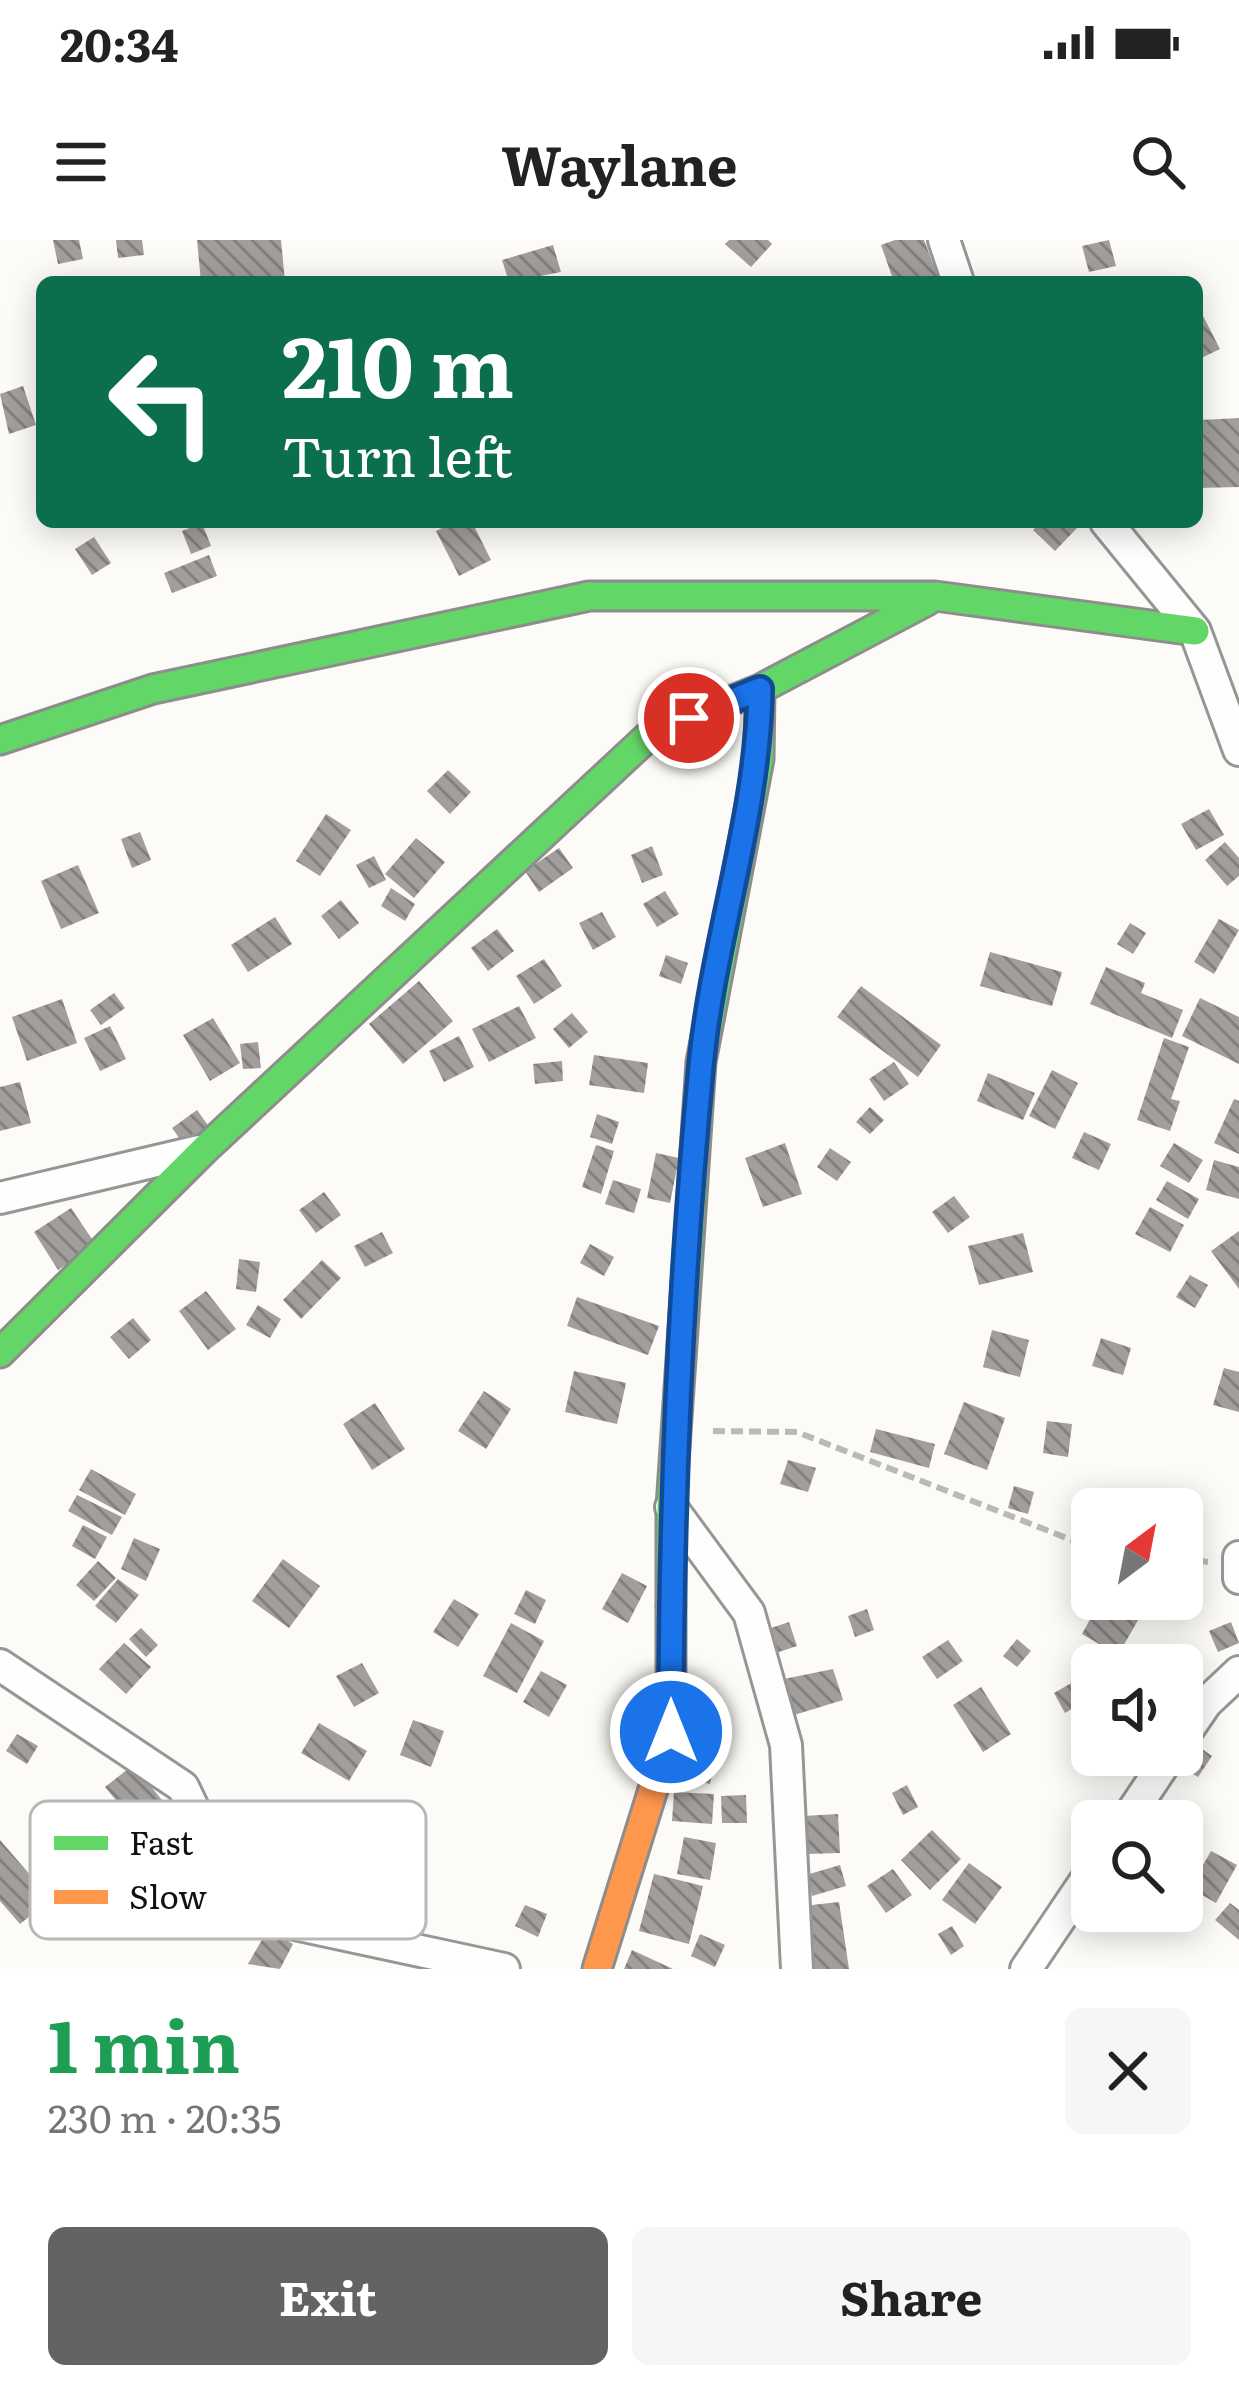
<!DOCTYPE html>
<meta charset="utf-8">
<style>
body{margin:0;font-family:Literata,serif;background:#f6f6f6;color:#222;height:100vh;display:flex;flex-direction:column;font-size:45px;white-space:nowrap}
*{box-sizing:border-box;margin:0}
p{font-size:39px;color:#767676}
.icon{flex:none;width:66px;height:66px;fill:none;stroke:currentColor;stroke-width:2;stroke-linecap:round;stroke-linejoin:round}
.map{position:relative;height:1729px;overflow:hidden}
.sheet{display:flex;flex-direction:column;background:#fff;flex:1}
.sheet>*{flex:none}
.guide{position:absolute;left:36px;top:36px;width:1167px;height:252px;border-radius:18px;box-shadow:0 6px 30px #0003;background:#0b6e4f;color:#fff;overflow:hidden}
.needle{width:78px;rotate:32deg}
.tools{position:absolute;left:1071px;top:1248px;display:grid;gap:24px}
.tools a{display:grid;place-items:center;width:132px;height:132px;border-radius:18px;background:#fff;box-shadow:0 6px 30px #0003;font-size:60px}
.pin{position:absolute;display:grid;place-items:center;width:102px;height:102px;color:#fff;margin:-51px;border:6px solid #fff;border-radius:50%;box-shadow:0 3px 12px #0007}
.me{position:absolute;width:132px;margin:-66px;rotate:0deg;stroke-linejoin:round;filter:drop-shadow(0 0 9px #0008)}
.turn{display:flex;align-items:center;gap:42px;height:252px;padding:0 48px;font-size:54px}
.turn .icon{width:156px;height:156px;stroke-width:2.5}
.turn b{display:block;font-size:84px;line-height:102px}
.round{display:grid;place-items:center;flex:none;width:126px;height:126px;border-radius:18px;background:#f6f6f6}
.headline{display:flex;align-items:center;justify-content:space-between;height:204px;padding:0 48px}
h1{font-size:72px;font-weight:700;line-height:90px;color:#1e9e55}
.action{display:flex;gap:24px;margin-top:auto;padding:24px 48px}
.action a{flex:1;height:138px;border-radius:18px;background:#646362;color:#fff;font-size:48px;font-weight:700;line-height:138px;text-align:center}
.action a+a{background:#f6f6f6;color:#222}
.status{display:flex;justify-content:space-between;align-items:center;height:84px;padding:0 60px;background:#fff;direction:ltr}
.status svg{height:33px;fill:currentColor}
header{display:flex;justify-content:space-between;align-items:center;height:156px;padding:0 48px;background:#fff;font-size:54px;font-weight:700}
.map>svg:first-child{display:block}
</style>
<div class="status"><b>20:34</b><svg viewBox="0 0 49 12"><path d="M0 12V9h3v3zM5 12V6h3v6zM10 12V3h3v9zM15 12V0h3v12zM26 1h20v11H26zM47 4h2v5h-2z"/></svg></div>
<header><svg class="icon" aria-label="menu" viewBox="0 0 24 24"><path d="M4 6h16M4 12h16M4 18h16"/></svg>Waylane<svg class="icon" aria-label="search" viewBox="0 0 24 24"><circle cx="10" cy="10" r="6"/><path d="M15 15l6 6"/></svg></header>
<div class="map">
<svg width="1239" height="1729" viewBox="0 0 1239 1729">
<defs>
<pattern id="building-back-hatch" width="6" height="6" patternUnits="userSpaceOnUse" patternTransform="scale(3)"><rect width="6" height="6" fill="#a19e9c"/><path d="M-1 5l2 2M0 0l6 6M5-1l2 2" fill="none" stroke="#827f7e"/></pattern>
</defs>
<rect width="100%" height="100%" fill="#fdfbf7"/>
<!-- building -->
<path fill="url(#building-back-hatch)" d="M53 0H79L83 19 58 24Z
M116 0H142L144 15 118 18Z
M197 0H281L285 42H201Z
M729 0H768L772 4 751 27 725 4Z
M895 0H924L940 42H894L881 5Z
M1109 0 1116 26 1089 32 1082 6Z
M553 5 561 32 509 42 502 20Z
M1200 70 1220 109 1197 120V72Z
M23 146 36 185 9 194 0 154Z
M1239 178V247L1197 248 1201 180Z
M454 282H472L491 320 459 336 436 291Z
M1041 282H1070L1077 288 1055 311 1033 290Z
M202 283 211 306 191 314 182 291Z
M94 297 111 323 92 335 75 309Z
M209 315 217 336 172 353 164 333Z
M448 530 471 552 450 574 427 551Z
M1209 569 1224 595 1196 610 1181 584Z
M326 574 351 590 320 636 296 621Z
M140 592 151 620 132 628 121 599Z
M416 598 445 622 414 658 385 634Z
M1225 602 1239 618V636L1227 646 1205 620Z
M652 606 663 635 642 643 631 615Z
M559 608 573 628 539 652 525 631Z
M374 616 386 640 369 648 356 625Z
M78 625 99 673 61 689 41 641Z
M391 648 415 664 405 681 381 666Z
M665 651 679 674 657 687 643 664Z
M341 660 359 683 339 699 321 676Z
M602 672 616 697 593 710 579 683Z
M275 677 292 704 248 732 231 705Z
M1219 679 1239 690 1214 734 1194 722Z
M1130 683 1146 693 1133 714 1117 704Z
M497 689 514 711 488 731 471 708Z
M990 712 1062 732 1052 766 980 746Z
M666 715 688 723 681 744 659 736Z
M544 719 562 746 534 764 516 736Z
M1106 727 1145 743 1141 753 1183 770 1172 798 1090 764Z
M419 741 453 781 403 824 369 784Z
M861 746 941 805 918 837 837 777Z
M114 753 125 768 101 785 90 770Z
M1200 758 1239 777V824L1182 796Z
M62 759 77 803 27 821 12 777Z
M519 766 536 798 489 822 472 789Z
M572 773 588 792 569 808 553 789Z
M213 778 240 823 210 841 183 795Z
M110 786 126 819 100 831 84 798Z
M459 796 474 827 444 842 429 811Z
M1164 798 1189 807 1171 859 1180 861 1170 891 1137 880Z
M258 802 261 828 243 829 240 804Z
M594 815 648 823 644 853 589 845Z
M562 821 563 841 535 844 533 824Z
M894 822 909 844 884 861 869 839Z
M1052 830 1078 843 1055 889 1029 876Z
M988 833 1035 853 1023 880 977 861Z
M20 842 31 883 0 891V847Z
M1234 859 1239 861V914L1214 903Z
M870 867 884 880 870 894 856 882Z
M197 870 210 888 185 906 172 888Z
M597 874 619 882 612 904 590 897Z
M1084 892 1111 904 1099 930 1072 918Z
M785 903 802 954 763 967 745 918Z
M1174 903 1203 920 1189 943 1160 926Z
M596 905 614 911 601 954 582 947Z
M830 908 851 922 837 941 817 927Z
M656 913 679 918 670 963 647 958Z
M1214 920 1239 927V959L1206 950Z
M613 940 641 949 634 973 605 964Z
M1167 941 1199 959 1188 979 1156 960Z
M324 952 341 975 316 993 299 970Z
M954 956 970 977 948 993 932 972Z
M1150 967 1184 985 1170 1012 1135 994Z
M71 968 96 1005 58 1030 34 992Z
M1239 991V1049L1211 1011Z
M382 992 393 1013 365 1027 354 1006Z
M1023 993 1033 1032 979 1045 968 1006Z
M590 1004 614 1017 604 1036 580 1023Z
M239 1019 260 1022 256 1052 236 1049Z
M322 1020 341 1038 301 1079 283 1060Z
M1190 1035 1208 1045 1195 1068 1176 1057Z
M206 1051 236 1089 208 1110 179 1071Z
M577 1057 659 1086 648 1115 567 1086Z
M258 1065 281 1079 270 1098 246 1085Z
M133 1078 151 1100 129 1119 110 1097Z
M992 1090 1029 1100 1020 1137 983 1127Z
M1101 1098 1131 1108 1123 1135 1092 1126Z
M1224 1128 1239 1132V1172L1213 1165Z
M574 1131 626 1143 617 1184 565 1172Z
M484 1151 511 1169 486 1209 458 1191Z
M964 1162 1005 1178 987 1230 944 1214Z
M375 1163 405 1209 372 1230 343 1184Z
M1047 1181 1072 1184 1068 1217 1043 1213Z
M876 1189 935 1204 929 1228 870 1212Z
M788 1220 816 1228 808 1252 780 1244Z
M91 1229 136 1254 125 1275 79 1250Z
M1014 1246 1034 1252 1028 1274 1008 1268Z
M77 1255 122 1277 112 1295 68 1271Z
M83 1285 107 1297 95 1319 72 1306Z
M134 1298 160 1309 146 1341 121 1329Z
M283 1319 320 1346 289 1388 252 1361Z
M98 1321 116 1338 94 1361 76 1345Z
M622 1333 647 1346 628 1383 602 1369Z
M118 1339 139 1355 116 1383 95 1366Z
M526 1350 546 1360 535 1384 514 1374Z
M454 1359 479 1374 458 1407 433 1392Z
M1101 1359 1141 1375 1118 1415 1082 1394Z
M867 1369 874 1390 855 1397 848 1376Z
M789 1382 797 1406 770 1415 762 1391Z
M1231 1382 1239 1403 1218 1412 1209 1391Z
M511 1383 544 1401 517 1453 483 1436Z
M141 1388 158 1405 146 1417 129 1399Z
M1017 1399 1031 1411 1017 1427 1003 1416Z
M948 1400 963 1421 937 1439 922 1417Z
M124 1403 151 1427 126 1454 99 1429Z
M362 1423 379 1453 354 1467 336 1436Z
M833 1429 843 1460 791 1476 779 1440Z
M541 1431 567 1445 549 1477 523 1462Z
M1073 1442 1084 1462 1065 1473 1054 1453Z
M981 1447 1011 1494 983 1512 953 1465Z
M413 1480 444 1491 431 1527 400 1515Z
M319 1483 367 1511 349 1541 301 1513Z
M683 1489 720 1497 710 1544 672 1535Z
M17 1494 38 1506 27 1524 6 1511Z
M1195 1504 1212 1516 1198 1537 1180 1526Z
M133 1525 167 1566 140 1589 105 1547Z
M907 1545 918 1567 903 1575 892 1553Z
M674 1552 714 1554 712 1584 672 1581Z
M746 1555 747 1583H722L721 1556Z
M838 1574 840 1613 806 1614 803 1576Z
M932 1590 961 1619 930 1650 901 1620Z
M684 1597 716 1603 710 1640 677 1634Z
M0 1600 51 1659 20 1684 0 1661Z
M1211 1611 1237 1625 1216 1663 1190 1648Z
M969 1623 1002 1647 975 1684 942 1660Z
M840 1625 846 1646 812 1656 806 1635Z
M893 1629 912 1655 886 1673 867 1646Z
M654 1634 703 1646 689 1704 639 1691Z
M839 1662 849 1729H813L803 1666Z
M1230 1663 1239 1670V1700L1215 1680Z
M525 1665 547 1674 538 1697 515 1686Z
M952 1686 964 1706 951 1715 938 1694Z
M268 1689 293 1704 280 1729 248 1724Z
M700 1694 725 1705 715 1727 691 1716Z
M632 1710 673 1729H624Z"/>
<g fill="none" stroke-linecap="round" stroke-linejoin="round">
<defs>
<path id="street" d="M944 0 958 42
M1106 282 1195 391 1239 510
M0 958 199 911
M671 1267 749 1373 786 1505 797 1729
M1239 1317V1338
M0 1425 183 1547 228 1641 262 1677 504 1729
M1182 1498 1206 1463 1239 1432
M1126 1581 1170 1515
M1026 1729 1092 1631"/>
<path id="fast" d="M0 500 153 449 589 356H935L1195 391
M0 1113 204 910 653 492 760 449 927 361
M671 1366V1267L701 822 759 519 760 449"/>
<path id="slow" d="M597 1729 671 1492V1366"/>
</defs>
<!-- street casing -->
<use href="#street" stroke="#979695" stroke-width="36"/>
<!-- fast casing -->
<use href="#fast" stroke="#8e8d8b" stroke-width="33"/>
<!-- slow casing -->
<use href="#slow" stroke="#8e8d8b" stroke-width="33"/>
<!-- path -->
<path stroke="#b9b9b8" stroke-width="6" stroke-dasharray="12 6" stroke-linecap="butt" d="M713 1191 797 1192 1092 1308
M1182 1319 1208 1322"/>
<!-- street -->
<use href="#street" stroke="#fffefe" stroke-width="30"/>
<!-- fast -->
<use href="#fast" stroke="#63d668" stroke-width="27"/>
<!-- slow -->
<use href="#slow" stroke="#ff974d" stroke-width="27"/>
</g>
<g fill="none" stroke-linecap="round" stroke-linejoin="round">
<defs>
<path id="route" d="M671 1492C671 1271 680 1047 701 827 713 699 758 578 760 449L689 478"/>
</defs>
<!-- route casing -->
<use href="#route" stroke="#114b97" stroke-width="30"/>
<!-- route -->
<use href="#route" stroke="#1a73e8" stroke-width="21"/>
</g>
<!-- legend -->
<rect x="30" y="1561" width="396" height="138" rx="18" fill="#fff" stroke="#b8b8b8" stroke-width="3"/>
<rect x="54" y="1596" width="54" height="14" fill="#63d668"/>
<rect x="54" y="1650" width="54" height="14" fill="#ff974d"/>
<g font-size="33" fill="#111">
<text x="129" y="1615">Fast</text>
<text x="129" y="1669">Slow</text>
</g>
</svg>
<div class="tools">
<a><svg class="needle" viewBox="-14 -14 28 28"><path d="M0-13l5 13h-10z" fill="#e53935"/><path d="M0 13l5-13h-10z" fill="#767676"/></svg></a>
<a><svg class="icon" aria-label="sound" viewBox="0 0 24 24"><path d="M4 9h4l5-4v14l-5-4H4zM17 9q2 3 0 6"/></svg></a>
<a><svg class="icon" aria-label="search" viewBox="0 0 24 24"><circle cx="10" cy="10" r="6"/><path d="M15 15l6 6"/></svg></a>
</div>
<div class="pin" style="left:689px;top:478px;background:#d93025"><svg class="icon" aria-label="arrive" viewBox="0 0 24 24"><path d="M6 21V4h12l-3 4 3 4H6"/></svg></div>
<svg class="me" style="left:671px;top:1492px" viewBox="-20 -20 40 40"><circle r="17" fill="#1a73e8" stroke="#fff" stroke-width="3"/><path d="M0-11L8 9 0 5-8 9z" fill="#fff"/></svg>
<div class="guide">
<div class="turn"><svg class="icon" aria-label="left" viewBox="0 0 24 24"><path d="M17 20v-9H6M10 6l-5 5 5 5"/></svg><div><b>210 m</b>Turn left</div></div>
</div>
</div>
<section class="sheet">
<div class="headline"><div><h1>1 min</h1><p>230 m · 20:35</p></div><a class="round"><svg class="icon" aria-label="close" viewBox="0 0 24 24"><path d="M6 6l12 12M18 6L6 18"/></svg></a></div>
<div class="action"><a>Exit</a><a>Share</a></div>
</section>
